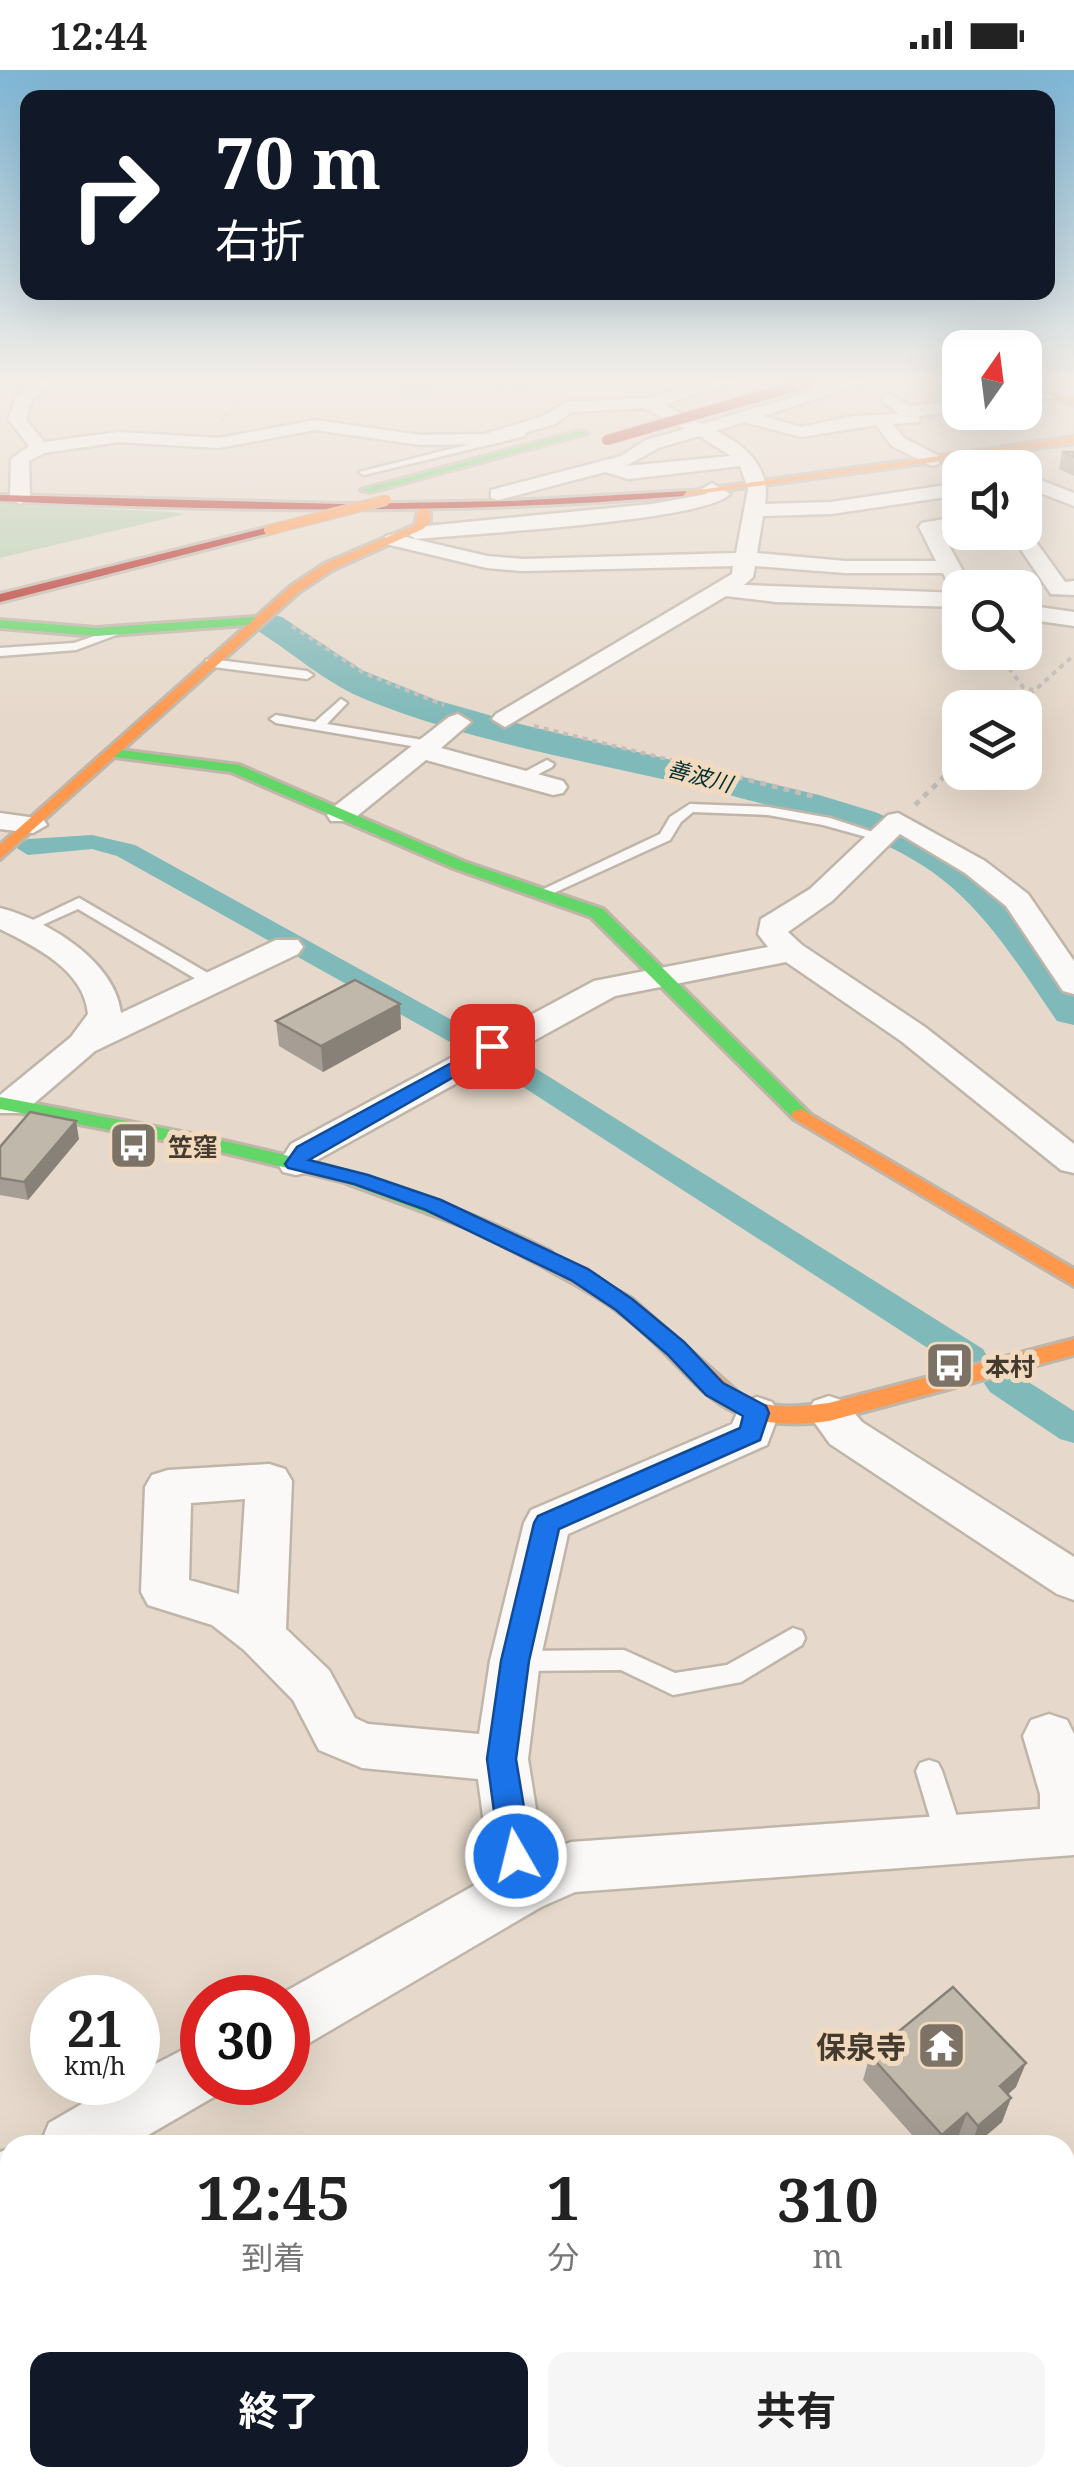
<!DOCTYPE html>
<html lang="ja">
<meta charset="utf-8">
<style>
body{margin:0;font-family:"Noto Serif","Noto Sans JP",serif;background:#f6f6f6;color:#222;height:100vh;display:flex;flex-direction:column;font-size:38px;white-space:nowrap}
*{box-sizing:border-box;margin:0}
p{font-size:32px;color:#767676}
.icon{flex:none;width:55px;height:55px;fill:none;stroke:currentColor;stroke-width:2;stroke-linecap:round;stroke-linejoin:round}
.map{position:relative;flex:1;overflow:hidden}
.details{position:absolute;left:0px;top:2065px;width:1075px;height:352px;display:flex;flex-direction:column;background:#fff;border-radius:30px 30px 0 0;box-shadow:0 10px 40px #0002}
.details>*{flex:none}
.banner{position:absolute;left:20px;top:20px;width:1035px;height:210px;border-radius:20px;box-shadow:0 10px 40px #0002;background:#111827;color:#fff;overflow:hidden}
.needle{width:65px;rotate:14deg}
.controls{position:absolute;left:942px;top:260px;display:grid;gap:20px}
.controls a{display:grid;place-items:center;width:100px;height:100px;border-radius:20px;background:#fff;box-shadow:0 10px 40px #0002;font-size:50px}
.speed{position:absolute;left:30px;top:1905px;display:flex;gap:20px;font-size:50px;font-weight:700;text-align:center}
.speed>*{display:grid;place-content:center;width:130px;height:130px;border-radius:50%;background:#fff;box-shadow:0 10px 40px #0002;line-height:1}
.speed small{font-size:25px;font-weight:400}
.speed .limit{border:15px solid #d22;background:#fff;color:#111}
.pin{position:absolute;display:grid;place-items:center;width:85px;height:85px;color:#fff;margin:-42px;border-radius:20px;box-shadow:0 5px 15px #0006}
.me{position:absolute;width:110px;margin:-55px;rotate:352deg;stroke-linejoin:round;filter:drop-shadow(0 0 8px #0008)}
.turn{display:flex;align-items:center;gap:35px;height:210px;padding:0 30px;font-size:45px}
.turn .icon{width:130px;height:130px;stroke-width:2.5}
.turn b{display:block;font-size:70px;line-height:85px}
.eta{display:flex;justify-content:space-evenly;align-items:center;height:170px;text-align:center}
.eta b{font-size:60px;font-weight:700;line-height:70px}
.cta{display:flex;gap:20px;margin-top:auto;padding:20px 30px}
.cta a{flex:1;height:115px;border-radius:20px;background:#111827;color:#fff;font-size:40px;font-weight:700;line-height:115px;text-align:center}
.cta a+a{background:#f6f6f6;color:#222}
.status{display:flex;justify-content:space-between;align-items:center;height:70px;padding:0 50px;background:#fff;direction:ltr}
.status svg{height:28px;fill:currentColor}
.map>svg:first-child{display:block}
</style>
<div class="status"><b>12:44</b><svg viewBox="0 0 49 12"><path d="M0 12V9h3v3zM5 12V6h3v6zM10 12V3h3v9zM15 12V0h3v12zM26 1h20v11H26zM47 4h2v5h-2z"/></svg></div>
<div class="map">
<svg width="1074" height="2417" viewBox="0 0 1074 2417">
<rect width="100%" height="100%" fill="#e6d9cb"/>
<!-- green -->
<path fill="#b4cbad" d="M542 312C509 332 462 303 428 321L429 328 399 325 400 319 390 313Z
M0 434 172 442 185 444 0 488Z"/>
<g fill="none" stroke-linecap="round" stroke-linejoin="round">
<!-- canal -->
<path fill="#80b9b9" fill-rule="evenodd" d="M92 765 135 775 488 970 493 976 505 979 983 1279 988 1288 983 1297 970 1301 957 1297 483 991 479 985 468 982 117 786 92 779 28 785 15 777 28 769Z
M1003 1300 1016 1304 1074 1341V1373L1060 1369 990 1322 984 1313 990 1304Z"/>
<!-- river -->
<path fill="#80b9b9" fill-rule="evenodd" d="M270 544 282 547 362 600 436 630 524 655 819 725 875 742 929 765 996 812 1053 878 1074 907V955L1057 951C1018 895 983 835 925 797 872 762 809 746 748 730 622 696 489 679 367 630 327 614 294 584 258 561L254 554 258 547Z"/>
<defs>
<path id="lane" d="M520 356 527 358 525 366 364 405 359 402 518 362Z
M115 559 119 560V564L76 580 0 586V578L74 573Z
M210 589 307 601 313 605 307 609 206 596V590Z
M341 629 347 633 327 654 429 671 435 675 429 679 276 653 270 649 276 645 315 652Z
M547 690 554 694 552 697 525 711 513 708Z
M690 734 768 737 830 748 888 767 881 771 823 755 768 745 693 742 681 752 670 770 545 827 540 828 533 824 660 764 670 747Z
M79 828 218 909 220 912 218 915H206L78 839 29 861H19L16 858Z
M793 1558 802 1561 805 1568 802 1575 741 1612 673 1625 621 1600 517 1601 508 1598 504 1591 508 1584 517 1581 624 1580 675 1603 727 1595Z
M929 1690 938 1693 942 1701 964 1768 960 1777 950 1780 940 1777 936 1768 916 1701 920 1693Z
M945 2408H988L992 2417H949Z"/>
<path id="street" d="M35 312H54L32 329 26 349 44 372 119 362 219 368 315 350 421 365 485 364 543 346 567 332 647 328 710 312H737L663 334 702 354 843 312H868L763 346 801 357 854 346 899 344 881 329 889 324 911 336 960 330V340L920 346 919 352 893 354 904 368 939 386V394L932 396 892 376 876 355 801 367 744 352 716 361C746 375 771 398 765 434L831 432 960 413V425L831 444 763 446 757 483 845 491H936L919 457 922 453 960 446V458L941 461 970 514 959 521 951 519 943 503H845L755 496 753 507 744 515 960 523V537L776 532 726 526 505 657 492 649 496 644 732 504 733 496 523 501 487 498 386 474 383 470 386 466 393 464 487 486 523 489 736 483 748 419 740 396 629 409 605 402 498 430 491 428V420L621 386 646 370 685 359 644 338 571 342 555 354 486 374 421 375 315 360 219 378 119 372 44 383 29 391 30 428 20 434 10 428 11 389 29 376 8 349 18 323ZM699 366 731 386 626 396 658 378Z
M1074 315V325L1025 332V322Z
M1025 404 1074 423V436L1025 417Z
M712 413 730 424C707 451 465 464 416 469L406 463 416 457 652 434 707 424 702 419Z
M1026 458 1065 512 1074 511V525L1051 524 1009 462H1025Z
M1025 535 1074 542V556L1025 549Z
M458 644 471 652 441 678 563 711 567 717 563 723 553 725 426 690 351 751H331L327 745 331 739 449 647Z
M0 743 43 749 47 755 33 763 0 759Z
M898 743 985 791 1028 824 1074 891V924L1063 921 1006 836 965 803 900 764 832 831 788 862 802 875 925 957 1074 1074V1103L1061 1100 901 971 786 892 615 926 317 1090 309 1102 296 1105 283 1102 278 1094 291 1074 594 911 768 877 758 864 761 849 810 819 888 745Z
M0 838C47 850 115 891 121 943L276 870H298L303 877 298 884 95 981 23 1043H0V1025L71 967 88 944C84 900 36 877 0 859Z
M829 1326 844 1331 862 1352 1074 1487V1530L1057 1524 830 1374 807 1342 814 1331Z
M757 1327 772 1332 779 1343 767 1375 568 1464 540 1591 528 1689 543 1783 571 1772 1040 1739V1724L1023 1666 1031 1650 1049 1644 1067 1650 1074 1664V1785L575 1822 541 1837 309 1973 288 1981V1928H274L491 1806 478 1709 362 1698 319 1680 293 1630 244 1580 212 1555 148 1535 141 1522 145 1417 152 1405 168 1400 269 1394 285 1399 292 1411 286 1559 329 1600 355 1648 368 1654 479 1664 490 1591 524 1453 531 1440 732 1354 742 1332ZM245 1429 239 1524 189 1510 191 1433Z
M202 1970V2012H227L224 2021 131 2075H40L49 2053 120 2012H138V2003Z
M10 2078V2144L0 2148V2082Z
M219 2408H291L295 2417H223Z"/>
<path id="fast" d="M579 361 588 363 370 422 361 420Z
M256 547 262 551 261 554 96 566 0 558V550L96 558Z
M112 679 239 695 465 792 603 839 811 1045 801 1051 794 1049 591 847 453 798 231 702 107 686V680Z
M0 1027C194 1065 372 1090 551 1182L554 1187 551 1192H535L473 1160 341 1111 209 1079 0 1039Z"/>
<path id="slow" d="M1025 312 1074 329V335L1025 315Z
M1074 367V373L683 426 678 423Z
M424 437 430 440V452L423 459 332 500 299 522 0 789V775L291 516 324 494 415 455 418 440Z
M801 1039 1074 1199V1216L794 1049 791 1045 794 1041Z
M543 1180 632 1229 743 1327C772 1340 798 1337 829 1333L1074 1269V1285L829 1351C706 1368 700 1300 615 1239 591 1221 561 1207 535 1192L532 1187 535 1182Z"/>
<path id="jam" d="M687 421 683 426C455 445 228 441 0 431V425L342 434 512 431Z
M269 457 273 462 0 532V524Z"/>
</defs>
<!-- lane casing -->
<use href="#lane" stroke="#bfb5a9" stroke-width="5"/>
<!-- street casing -->
<use href="#street" stroke="#bfb5a9" stroke-width="5"/>
<!-- fast casing -->
<use href="#fast" stroke="#bfb5a9" stroke-width="6"/>
<!-- slow casing -->
<use href="#slow" stroke="#bfb5a9" stroke-width="6"/>
<!-- jam casing -->
<use href="#jam" stroke="#bfb5a9" stroke-width="6"/>
<!-- path-far2 -->
<path stroke="#c4bdb8" stroke-width="2.5" stroke-dasharray="4 4" stroke-linecap="butt" d="M221 352 245 321 246 312"/>
<!-- path-far1 -->
<path stroke="#c4bdb8" stroke-width="4" stroke-dasharray="5 5" stroke-linecap="butt" d="M292 556 364 603 444 635
M997 582 1023 617 1033 620
M1015 638 1074 585
M534 656 747 709
M941 709 960 691"/>
<!-- path -->
<path stroke="#c4bdb8" stroke-width="5" stroke-dasharray="6 6" stroke-linecap="butt" d="M737 707 813 726
M915 735 944 707"/>
<!-- lane -->
<use href="#lane" fill="#fbf9f7" fill-rule="evenodd"/>
<!-- street -->
<use href="#street" fill="#fbf9f7" fill-rule="evenodd"/>
<!-- fast -->
<use href="#fast" fill="#63d668" fill-rule="evenodd"/>
<!-- slow -->
<use href="#slow" fill="#ff974d" fill-rule="evenodd"/>
<!-- jam -->
<use href="#jam" fill="#b3261e" fill-rule="evenodd"/>
<defs>
<path id="slow-bridge" d="M269 460 386 430"/>
<path id="jam-bridge" d="M607 370 809 312"/>
</defs>
<!-- slow-bridge casing -->
<use href="#slow-bridge" stroke="#c3b7b0" stroke-width="12" stroke-linecap="butt"/>
<!-- jam-bridge casing -->
<use href="#jam-bridge" stroke="#c3b7b0" stroke-width="12" stroke-linecap="butt"/>
<!-- slow-bridge -->
<use href="#slow-bridge" stroke="#ff974d" stroke-width="10"/>
<!-- jam-bridge -->
<use href="#jam-bridge" stroke="#b3261e" stroke-width="10"/>
</g>
<!-- wall -->
<path fill="#a69e94" d="M1062 382H1074V406L1059 399Z
M400 934 401 959 323 1002 279 976 276 951Z
M79 1069 28 1130 0 1125V1077Z
M870 1985 1016 2017 1008 2024 1011 2028 1002 2052 975 2075H965L958 2067 949 2075H921L863 2010Z"/>
<!-- shaded-wall -->
<path fill="#878178" d="M400 934 401 959 323 1002 321 976Z
M76 1051 79 1069 28 1130 24 1112Z
M1026 1993 1016 2017 991 2040 1000 2016Z
M1011 2028 1002 2052 975 2075H971L978 2056Z
M967 2043 958 2067 949 2075H938L942 2065Z"/>
<!-- building -->
<path fill="#c1b8ac" stroke="#878178" stroke-width="2.5" d="M1062 382H1074V387Z
M355 910 400 934 321 976 276 951Z
M30 1042 76 1051 24 1112 0 1108V1077Z
M953 1917 1026 1993 1000 2016 1011 2028 978 2056 967 2043 942 2065 870 1985Z"/>
<!-- sky -->
<linearGradient id="sky" x2="0" y2="1"><stop stop-color="#7eb6d5"/><stop offset="0.48" stop-color="#f4eee8"/><stop offset="1" stop-color="#f4eee8" stop-opacity="0"/></linearGradient>
<rect width="1074" height="650" fill="url(#sky)"/>
<!-- route -->
<path fill="#1a73e8" stroke="#114b97" stroke-width="2.5" d="M492 971 499 972V981L309 1090 368 1105 441 1130 588 1199 632 1229 684 1272 723 1313 766 1336 769 1343 760 1370 559 1459 529 1591 516 1689 532 1786 527 1797 516 1801 505 1797 500 1786 487 1689 501 1591 534 1453 538 1446 740 1358 743 1346 706 1325 667 1284 616 1240 571 1210 426 1140 354 1114 288 1098 285 1094 297 1077Z"/>
<!-- icons -->
<defs>
<symbol id="bus-square" viewBox="-11 -11 22 22"><rect x="-9" y="-9" width="18" height="18" rx="4" fill="#7d7266" stroke="#f2dabf"/><path d="M-5-6H5V4H4V6H2V4H-2V6H-4V4H-5ZM-3.5-4V0h7V-4ZM-3.5 1.2v1.5H-2V1.2ZM2 1.2v1.5H3.5V1.2Z" fill="#fff"/></symbol>
<symbol id="temple-square" viewBox="-11 -11 22 22"><rect x="-9" y="-9" width="18" height="18" rx="4" fill="#7d7266" stroke="#f2dabf"/><path d="M0-6L5-2H3V0L6.5 2.5H4V6H1.5V3h-3V6H-4V2.5H-6.5L-3 0V-2H-5Z" fill="#fff"/></symbol>
</defs>
<g fill-rule="evenodd">
<use href="#bus-square" x="106" y="1048" width="55" height="55"/>
<use href="#bus-square" x="922" y="1268" width="55" height="55"/>
<use href="#temple-square" x="914" y="1948" width="55" height="55"/>
</g>
<g text-anchor="middle" dominant-baseline="central" stroke-width="10" stroke-linejoin="round" paint-order="stroke">
<!-- far-water labels -->
<g font-size="22" font-style="italic" fill="#033033" stroke="#f2dabf">
<text transform="translate(700 705) rotate(15)">善波川</text>
</g>
<!-- poi labels -->
<g font-size="25" font-weight="bold" fill="#443a2f" stroke="#f2dabf" text-anchor="start">
<text x="168" y="1076">笠窪</text>
<text x="985" y="1296">本村</text>
</g>
<!-- near-poi labels -->
<g font-size="30" font-weight="bold" fill="#443a2f" stroke="#f2dabf" text-anchor="end">
<text x="906" y="1976">保泉寺</text>
</g>
</g>
</svg>
<div class="controls">
<a><svg class="needle" viewBox="-14 -14 28 28"><path d="M0-13l5 13h-10z" fill="#e53935"/><path d="M0 13l5-13h-10z" fill="#767676"/></svg></a>
<a><svg class="icon" aria-label="sound" viewBox="0 0 24 24"><path d="M4 9h4l5-4v14l-5-4H4zM17 9q2 3 0 6"/></svg></a>
<a><svg class="icon" aria-label="search" viewBox="0 0 24 24"><circle cx="10" cy="10" r="6"/><path d="M15 15l6 6"/></svg></a>
<a><svg class="icon" aria-label="layers" viewBox="0 0 24 24"><path d="M12 4l9 5-9 5-9-5zM3 14l9 5 9-5"/></svg></a>
</div>
<div class="speed"><div>21<small>km/h</small></div><div class="limit">30</div></div>
<div class="pin" style="left:492px;top:976px;background:#d93025"><svg class="icon" aria-label="arrive" viewBox="0 0 24 24"><path d="M6 21V4h12l-3 4 3 4H6"/></svg></div>
<svg class="me" style="left:516px;top:1786px" viewBox="-20 -20 40 40"><circle r="17" fill="#1a73e8" stroke="#fff" stroke-width="3"/><path d="M0-11L8 9 0 5-8 9z" fill="#fff"/></svg>
<div class="banner">
<div class="turn"><svg class="icon" aria-label="right" viewBox="0 0 24 24"><path d="M7 20v-9h11M14 6l5 5-5 5"/></svg><div><b>70 m</b>右折</div></div>
</div>
<section class="details">
<div class="eta">
<div><b>12:45</b><p>到着</p></div>
<div><b>1</b><p>分</p></div>
<div><b>310</b><p>m</p></div>
</div>
<div class="cta"><a>終了</a><a>共有</a></div>
</section>
</div>
